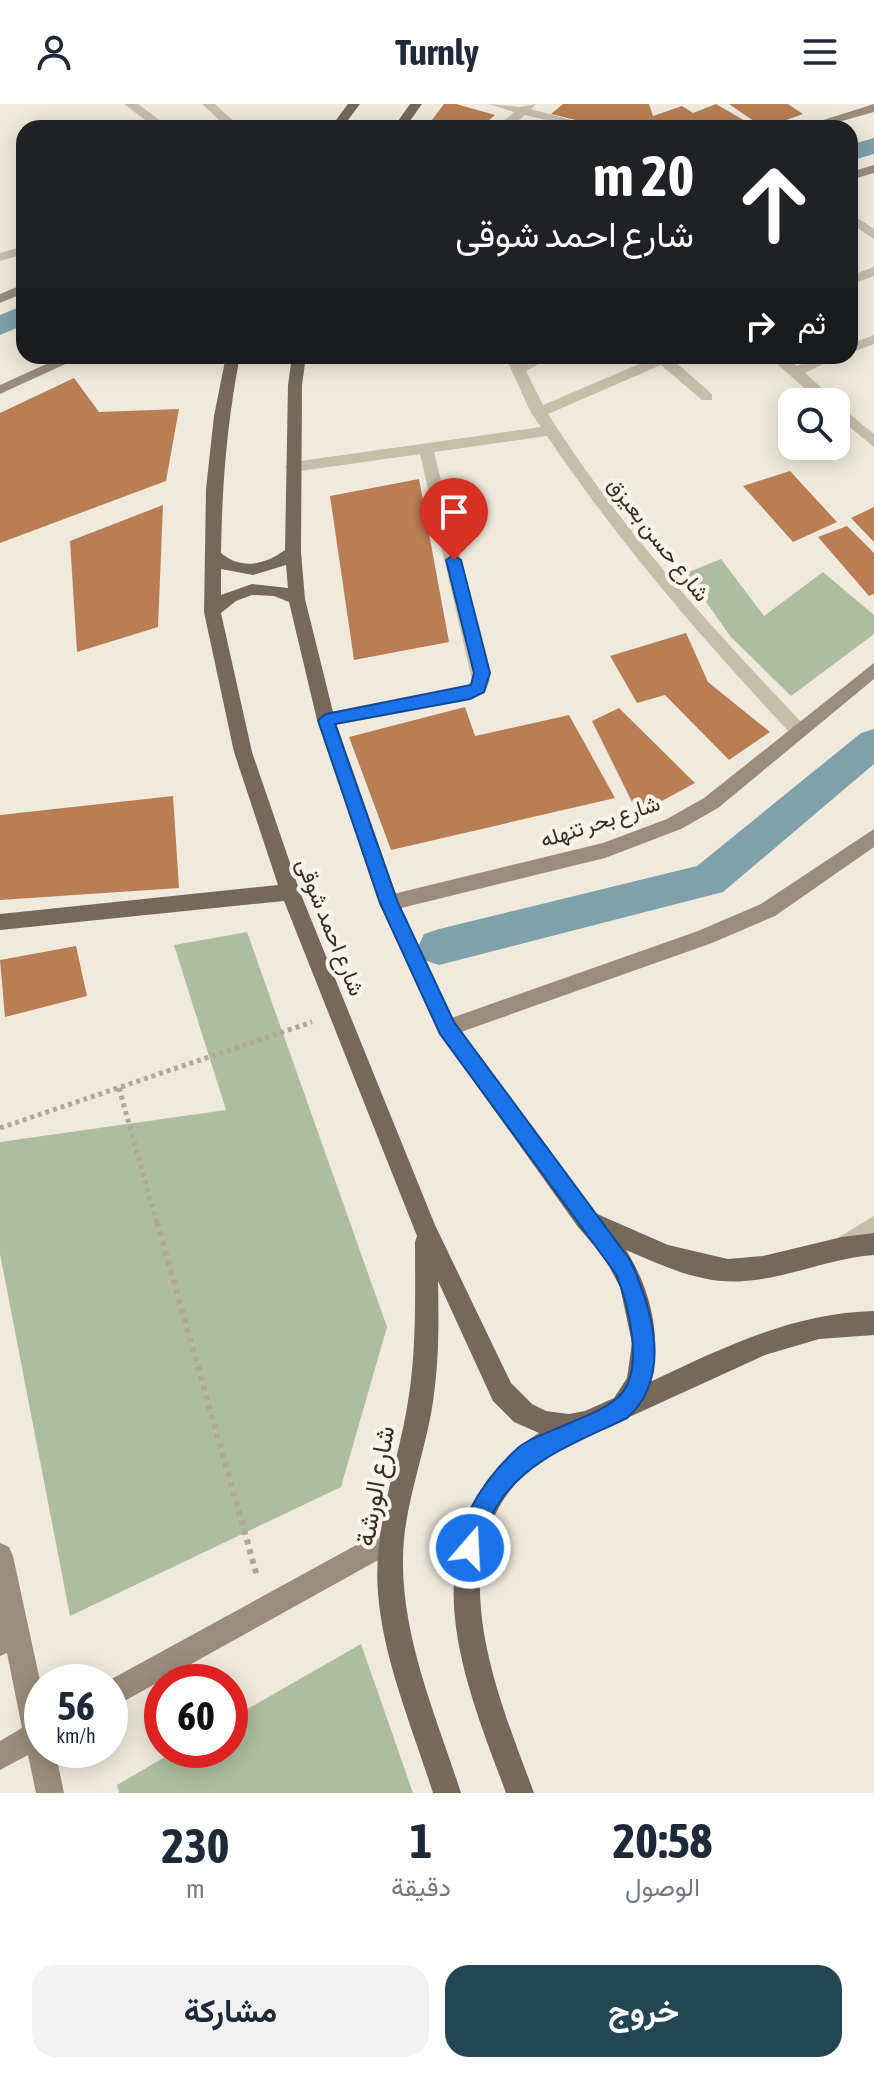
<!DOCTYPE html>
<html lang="ar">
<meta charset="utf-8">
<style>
body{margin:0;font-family:"Asap Condensed",Vazirmatn,sans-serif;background:#f2f2f3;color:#1f2937;direction:rtl;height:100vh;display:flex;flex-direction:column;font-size:30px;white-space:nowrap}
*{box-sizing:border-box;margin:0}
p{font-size:26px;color:#747a83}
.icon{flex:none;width:44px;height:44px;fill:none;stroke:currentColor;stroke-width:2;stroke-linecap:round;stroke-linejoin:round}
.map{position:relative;height:1689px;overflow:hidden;direction:ltr}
.details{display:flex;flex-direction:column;background:#fff;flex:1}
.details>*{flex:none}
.hud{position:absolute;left:16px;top:16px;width:842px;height:244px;border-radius:24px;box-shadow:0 4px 20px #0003;direction:rtl;background:#202124;color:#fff;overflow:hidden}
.controls{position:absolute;left:778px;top:284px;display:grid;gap:16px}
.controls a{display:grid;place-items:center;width:72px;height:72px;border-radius:16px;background:#fff;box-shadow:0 4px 20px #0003;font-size:40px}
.speed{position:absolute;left:24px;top:1560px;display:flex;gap:16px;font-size:40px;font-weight:700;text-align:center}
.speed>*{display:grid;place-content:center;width:104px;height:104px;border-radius:50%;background:#fff;box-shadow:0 4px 20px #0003;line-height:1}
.speed small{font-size:20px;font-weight:400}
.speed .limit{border:12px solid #d22;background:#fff;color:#111}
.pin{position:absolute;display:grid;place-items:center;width:68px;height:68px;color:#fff;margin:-82px -34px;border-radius:50% 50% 50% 0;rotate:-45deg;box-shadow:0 0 8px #0007}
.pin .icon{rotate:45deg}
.me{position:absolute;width:88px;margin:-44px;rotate:19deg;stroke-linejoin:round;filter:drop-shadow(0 0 6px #0008)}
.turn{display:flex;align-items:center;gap:28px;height:168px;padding:0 32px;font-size:36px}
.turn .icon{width:104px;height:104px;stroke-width:2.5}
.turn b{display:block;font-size:56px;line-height:68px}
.then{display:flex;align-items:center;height:76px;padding:0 32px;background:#0003;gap:16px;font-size:30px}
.eta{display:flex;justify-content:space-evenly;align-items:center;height:136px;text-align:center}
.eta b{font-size:48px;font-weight:700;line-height:56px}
.button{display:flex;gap:16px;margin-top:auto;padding:16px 32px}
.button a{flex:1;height:92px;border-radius:24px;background:#234652;color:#fff;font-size:32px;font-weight:700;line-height:92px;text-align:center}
.button a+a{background:#f2f2f3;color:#1f2937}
header{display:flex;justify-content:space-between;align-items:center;height:104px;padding:0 32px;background:#fff;font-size:36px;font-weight:700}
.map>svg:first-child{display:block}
</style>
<header><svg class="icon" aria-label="menu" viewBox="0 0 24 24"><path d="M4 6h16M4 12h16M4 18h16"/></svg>Turnly<svg class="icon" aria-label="person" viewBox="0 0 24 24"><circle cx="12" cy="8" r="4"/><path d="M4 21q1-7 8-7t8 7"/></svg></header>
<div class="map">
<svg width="874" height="1689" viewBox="0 0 874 1689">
<rect width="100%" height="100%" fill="#f0eade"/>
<!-- green -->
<path fill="#aebd9f" d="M721 455 764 512 823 468 874 511V530L791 592 730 532 686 469Z
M247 828 387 1223 341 1383 70 1512 0 1150V1038L226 1006 174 841Z
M361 1540 413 1689H119L117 1681 177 1646H230V1615Z"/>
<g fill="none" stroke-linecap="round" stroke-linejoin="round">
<!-- canal -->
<path fill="#80a0aa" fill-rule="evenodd" d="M874 34V50L850 57V41Z
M24 201V221L0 231V211Z
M874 625V660L723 788 439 861 424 856 418 843 424 830 439 825 697 762 861 629Z"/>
</g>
<!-- building -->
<path fill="#b97e53" d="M444 0H456L495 11 480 24H426Z
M563 0H649L653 12 682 2 693 9 716 0 757 24H609L551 10Z
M729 0H788L803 10 764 24Z
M74 274 99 308 179 305 166 377 0 439V309Z
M790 367 837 418 793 438 743 382Z
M419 375 449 538 354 556 330 392Z
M163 401 158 523 77 548 70 437Z
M874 403V438L851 414Z
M847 422 874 449V490L869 492 818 433Z
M686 529 708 578 770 628 729 656 665 591 637 599 610 552Z
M465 603 475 632 569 611 615 694 391 746 349 633Z
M619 604 695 679 638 710 592 617Z
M173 692 179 784 0 796V711Z
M76 842 87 892 5 913 0 856Z"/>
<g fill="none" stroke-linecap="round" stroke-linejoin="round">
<!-- path-far1 -->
<path stroke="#b2a795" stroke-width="5" stroke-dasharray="4 4" stroke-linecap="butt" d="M119 984 157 1120
M0 1024 312 918"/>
<!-- path -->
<path stroke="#b2a795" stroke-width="6" stroke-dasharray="5 5" stroke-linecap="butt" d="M157 1118 257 1472"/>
<!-- lane -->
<path fill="#c7bdab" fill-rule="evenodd" d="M874 1112V1136L847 1152 839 1149 836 1141 839 1133Z"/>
<!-- street -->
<path fill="#c7bdab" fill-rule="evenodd" d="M124 0H138L170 24H156Z
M202 0H215L241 24H228Z
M489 0 520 3 536 0 531 5 600 24H579L525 11 509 24H496L514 8Z
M850 109 874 125V135L850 119Z
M24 142V150L0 157V149Z
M874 163V172L850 181V172Z
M874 231V240L850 249V240Z
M505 252H519L522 258 535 252H553L526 267 543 301 658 252H677L673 256 712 290V296H702L661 261 548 310C620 424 712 524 804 621L807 626 804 631H792C704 537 619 439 547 332L434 348 490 576 485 589 470 595 326 623 320 621 317 616 320 611 326 609 466 583 472 576 420 350 293 368 285 363 293 358 541 323 531 309Z
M775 252H785L797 262 821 252H840L805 269 834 295 836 298H820L775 258Z
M836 299 874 330V343L836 312Z"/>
<!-- secondary -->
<path fill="#9a8d7d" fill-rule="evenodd" d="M874 0V8L817 24H798Z
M874 61V69L850 76V68Z
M24 180V189L0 199V190Z
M64 252H83L0 290V281Z
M874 559V575L718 704 681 725 605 754 389 807 382 805 379 799 382 793 389 791 603 739 667 715 704 694Z
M874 725V743L775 812 712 839 447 933 440 930 437 924 440 918 698 827 761 800Z
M391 1422 400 1426 404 1435 400 1444 110 1605V1578H106Z
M0 1439 9 1443 13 1452 42 1586V1646H55L64 1689H36L28 1651 0 1666V1637L22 1624 7 1549 0 1552Z"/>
<!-- primary -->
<path fill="#75695c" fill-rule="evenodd" d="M348 0H360L342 24H330Z
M410 0H422L405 24H393Z
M226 252H240C227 318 222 382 221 449 241 466 265 461 285 446L288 281 292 252H306L302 281 301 448 305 495 335 616 399 799 454 918 595 1109 668 1141 728 1155 763 1152 842 1133 874 1129V1151C830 1154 789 1174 745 1177 703 1181 663 1162 626 1146 650 1184 663 1233 650 1278 722 1244 792 1209 874 1207V1231L819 1235 765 1251 555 1347C426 1426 494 1580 534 1689H506C470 1591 419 1475 487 1379 502 1359 517 1342 539 1329L514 1318 493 1297 438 1177C439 1222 439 1266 431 1310 423 1352 408 1394 404 1435 396 1522 435 1608 461 1689H433C413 1625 383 1556 378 1489 373 1427 395 1369 406 1309 417 1252 415 1195 415 1138L417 1132 284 797 0 826V810L278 781 234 648 204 508 206 385 214 312ZM286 461 288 484 252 480 221 491V465L253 471ZM252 491 274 492 289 498 317 616 379 799 440 930 578 1123 604 1153 620 1183 632 1239 627 1274 614 1294 585 1307 569 1310 546 1307 532 1300 511 1279 435 1121 300 788 252 648 221 509 236 497Z"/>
</g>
<!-- route -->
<path fill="#1a73e8" stroke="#114b97" stroke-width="2" d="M454 451 461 456 490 569 484 588 470 595 335 620 398 799 454 918 630 1156C652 1204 673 1273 627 1314 580 1337 528 1354 498 1400 487 1416 485 1435 478 1452L470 1456 461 1452C455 1436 463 1420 470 1406 482 1382 499 1361 519 1343 531 1334 549 1328 563 1322 582 1313 609 1305 622 1289 644 1262 628 1199 616 1170L440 930 380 799 318 616 326 610 471 581 474 569 446 456Z"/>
<g text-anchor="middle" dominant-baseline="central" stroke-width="8" stroke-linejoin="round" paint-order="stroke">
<!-- street labels -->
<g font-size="22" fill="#352f29" stroke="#f8f4ea">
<text transform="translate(659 435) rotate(52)">شارع حسن بعيزق</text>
<text transform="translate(600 717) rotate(-18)">شارع بحر تنهله</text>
<text transform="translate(331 823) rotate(68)">شارع احمد شوقى</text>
</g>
<!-- near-street labels -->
<g font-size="26" fill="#352f29" stroke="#f8f4ea">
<text transform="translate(375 1382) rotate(-80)">شارع الورشة</text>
</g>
</g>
</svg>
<div class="controls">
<a><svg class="icon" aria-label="search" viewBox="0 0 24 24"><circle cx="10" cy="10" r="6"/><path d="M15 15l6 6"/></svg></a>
</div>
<div class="speed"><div>56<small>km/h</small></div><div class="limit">60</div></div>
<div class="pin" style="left:454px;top:456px;background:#d93025"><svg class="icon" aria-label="arrive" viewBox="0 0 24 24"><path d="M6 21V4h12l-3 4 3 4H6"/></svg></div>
<svg class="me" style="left:470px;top:1444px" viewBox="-20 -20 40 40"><circle r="17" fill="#1a73e8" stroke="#fff" stroke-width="3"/><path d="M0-11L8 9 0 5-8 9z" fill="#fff"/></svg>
<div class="hud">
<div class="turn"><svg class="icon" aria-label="ahead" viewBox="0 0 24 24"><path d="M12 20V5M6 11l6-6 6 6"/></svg><div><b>20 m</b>شارع احمد شوقى</div></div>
<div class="then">ثم<svg class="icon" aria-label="right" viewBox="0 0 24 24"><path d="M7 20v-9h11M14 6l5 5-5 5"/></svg></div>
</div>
</div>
<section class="details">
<div class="eta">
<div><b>20:58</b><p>الوصول</p></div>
<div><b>1</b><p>دقيقة</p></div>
<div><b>230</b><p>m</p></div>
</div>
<div class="button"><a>خروج</a><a>مشاركة</a></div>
</section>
